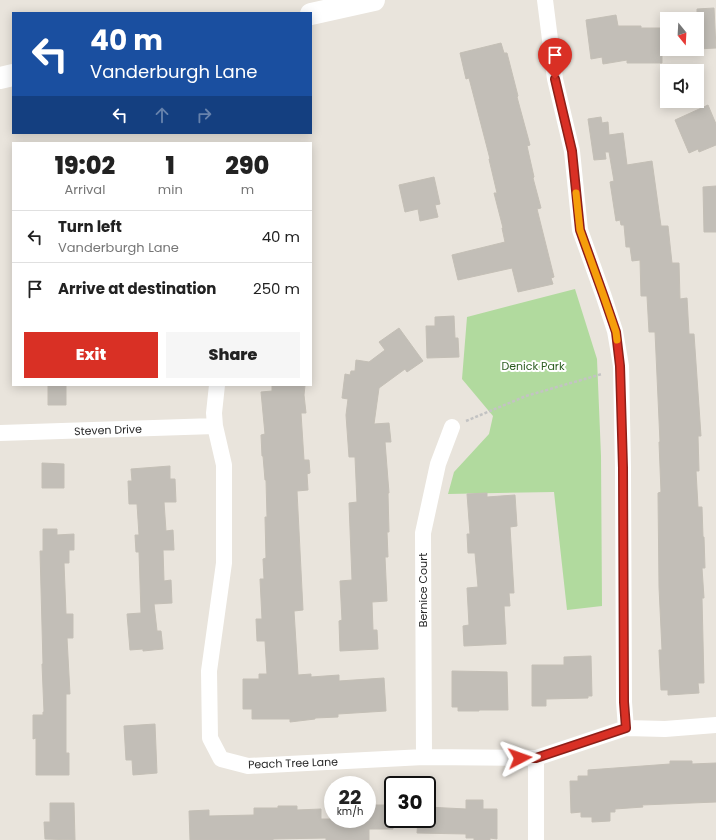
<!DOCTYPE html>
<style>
body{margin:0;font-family:Poppins,sans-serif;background:#f6f6f6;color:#222;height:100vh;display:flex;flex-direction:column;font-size:15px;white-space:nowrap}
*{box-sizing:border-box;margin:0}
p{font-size:13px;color:#767676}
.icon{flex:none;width:22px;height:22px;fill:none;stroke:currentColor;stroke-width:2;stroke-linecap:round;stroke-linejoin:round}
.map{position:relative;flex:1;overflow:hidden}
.details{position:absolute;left:12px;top:142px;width:300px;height:244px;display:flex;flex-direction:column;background:#fff;border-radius:0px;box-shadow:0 2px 10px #0003}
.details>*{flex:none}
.top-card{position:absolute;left:12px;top:12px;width:300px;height:122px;border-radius:0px;box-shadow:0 2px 10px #0003;background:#1a4fa0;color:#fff;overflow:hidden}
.needle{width:26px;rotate:162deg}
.fabs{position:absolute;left:660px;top:12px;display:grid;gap:8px}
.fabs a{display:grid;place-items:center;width:44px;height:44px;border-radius:0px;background:#fff;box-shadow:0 2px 10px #0003;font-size:20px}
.speed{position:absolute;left:324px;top:776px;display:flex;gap:8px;font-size:20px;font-weight:700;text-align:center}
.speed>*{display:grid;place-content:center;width:52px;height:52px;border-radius:50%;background:#fff;box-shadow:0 2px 10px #0003;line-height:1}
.speed small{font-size:10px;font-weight:400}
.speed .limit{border:2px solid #111;border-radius:6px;background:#fff;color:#111}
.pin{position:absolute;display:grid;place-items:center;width:34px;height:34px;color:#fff;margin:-41px -17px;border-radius:50% 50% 50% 0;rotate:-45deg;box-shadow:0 0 4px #0007}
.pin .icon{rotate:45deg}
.me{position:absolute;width:44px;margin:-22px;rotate:86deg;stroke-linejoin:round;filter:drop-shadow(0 0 3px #0008)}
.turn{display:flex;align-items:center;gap:14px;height:84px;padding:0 12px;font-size:18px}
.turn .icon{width:52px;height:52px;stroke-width:2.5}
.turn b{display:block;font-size:28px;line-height:34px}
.lanes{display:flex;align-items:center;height:38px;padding:0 12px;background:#0003;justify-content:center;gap:20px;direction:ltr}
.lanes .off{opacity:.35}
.eta{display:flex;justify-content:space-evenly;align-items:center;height:68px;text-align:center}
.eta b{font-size:24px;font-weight:800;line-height:28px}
.primary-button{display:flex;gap:8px;margin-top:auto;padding:8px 12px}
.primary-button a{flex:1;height:46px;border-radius:0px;background:#d93025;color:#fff;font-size:16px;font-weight:800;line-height:46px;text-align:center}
.primary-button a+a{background:#f6f6f6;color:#222}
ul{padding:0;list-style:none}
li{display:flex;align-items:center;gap:12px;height:52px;padding:0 12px;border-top:1px solid #e0e0e0}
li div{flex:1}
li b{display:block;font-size:15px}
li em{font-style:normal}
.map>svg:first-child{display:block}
</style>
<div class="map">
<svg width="716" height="840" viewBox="0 0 716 840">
<rect width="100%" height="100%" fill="#e9e4dc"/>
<!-- green -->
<path fill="#b1da9e" d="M575 289 597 359 601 456 602 606 567 610 554 492 448 494 454 472 489 434 493 416 462 379 467 317Z"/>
<!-- building -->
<path fill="#c2beb7" stroke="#c4bfb6" d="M714 8 716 48 697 49V9Z
M616 15 618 26H641V28H667V50H662V63H627V60L603 64 602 57 591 59 586 20Z
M501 43 504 53H507L518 96 517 97 530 145 527 146 534 177 533 178 541 208 537 209 554 277 551 278 553 284 518 292 512 268 458 280 452 255 505 242 502 228H503L494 193H497L489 159H490L469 78 466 79 460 53Z
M708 105 716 124V145L699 152 698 149 689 153 675 120Z
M601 117 602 123 608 122 609 135 623 133 627 165 652 161 661 226H668L672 263H679L680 299 687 298 689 334H694L701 436H698L699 471H696L698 507H702L703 537H704L705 568H702L704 598H702L704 683H698L699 693 668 695V690H661L659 650H662L659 587 658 493 661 492 659 442H660L655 332H649L647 296H641L640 260 632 261 630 247H626L624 225H621L620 220 616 221 610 182 614 181 609 152H605L606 159 594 160 588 119Z
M434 177 440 204 435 205 438 217 420 221 418 209 405 212 399 185Z
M716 186V232H704L703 187Z
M454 316 455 338H458L459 357 427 358 426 326H435V317Z
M399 328 423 361 407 372 405 369 379 388 374 424 389 423 391 442H385L389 493H388L389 532H387L388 557H385L387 601 372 602 373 630H377L378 649 340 651 339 621 342 620 340 581 352 580 349 503 357 502 355 457H349L346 415 348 399 342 398 345 374 350 375 351 371H355L356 360 369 362 385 350 379 342Z
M48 385H66V405H48Z
M272 385H305L304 395 306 413H301L304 460H309L310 473 307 474 308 490 297 491 303 610 294 611 298 675 311 674V677L339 675V681L384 678 386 711 338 714V717L315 718V719L290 722V719H252V709H243V679H259V674H267L265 641H257L256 619H262L260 579H264L263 559 266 558 265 517H267L266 480H265L263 456H262L261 435 265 434 261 392 272 391Z
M42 463 64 464V488H42Z
M170 466V479H175L176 502H164L166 531 173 530 174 550H163L164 581 171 580 172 603 154 604 157 631H161L163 649 143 651V649L130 650 127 614 141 613 139 552H136L135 535H139L137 504H129L128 481H132L131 469Z
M487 493V497L515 495 517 526 510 527 514 593H509L510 606H504L506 644 464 646 463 626 469 625 467 588 478 587 475 553H468L467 534H470L467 494Z
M43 529H57V535L74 534V550H69V563H64L66 614H73V638H67L70 694H66V753H69V775H36V738L33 739V715H43V712H44L42 664H43L40 551H43Z
M591 656 592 696H588V698L546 699V706H532V665H564V657Z
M452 671 507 672 508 710H479V711H458V707H452Z
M155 724 157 773 133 775 132 760H126L124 726Z
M670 761H692V764L716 763V802L642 805 643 807 615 809V812H610V821L592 822V817H581V812L571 813 570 781H578V776H588V770L670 764Z
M466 800H483V809H497V839L490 838V840H474V838H466V834L417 833 418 819H427V807L466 809Z
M50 803H74L75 840 45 839 44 822H50Z
M367 805H393V829H369V840H326V838L273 839V840H190L189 811 209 810V816L254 815V808H278V806H297V810L321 809V819H367Z"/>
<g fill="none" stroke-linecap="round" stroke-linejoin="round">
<!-- path -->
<path stroke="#c3c3c3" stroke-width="2.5" stroke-dasharray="3 2" stroke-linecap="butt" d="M466 421 526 396 602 374"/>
<!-- street -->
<path stroke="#fff" stroke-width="16" d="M545 0 555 79 572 151 580 230 604 297 615 331 621 366 623 468 624 702 626 728
M217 385 214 413 215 426 224 465V563L209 671 210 738 221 759 248 766 424 757 536 758 626 728 665 729 716 725
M0 433 215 426
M424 757 423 533 438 464 452 427
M536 840V758"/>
<!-- secondary -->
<path stroke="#fff" stroke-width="22" d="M311 14 374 0
M0 78 13 75"/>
</g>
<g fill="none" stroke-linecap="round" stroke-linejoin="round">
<defs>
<path id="route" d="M520 758H536L626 728 624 702 623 468 620 366 616 332 604 297 580 230 572 151 555 79"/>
</defs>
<!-- route casing -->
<use href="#route" stroke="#8d1f18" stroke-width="10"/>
<!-- route -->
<use href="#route" stroke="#d93025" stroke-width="7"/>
<!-- slow -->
<path stroke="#f59e0b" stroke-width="7" d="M576 193 580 230 604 297 616 332 617 340"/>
</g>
<g text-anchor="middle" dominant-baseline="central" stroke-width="4" stroke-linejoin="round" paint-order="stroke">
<!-- park labels -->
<g font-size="11" fill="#2c5d21" stroke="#fff">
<text x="533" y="366">Denick Park</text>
</g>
<!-- street labels -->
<g font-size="11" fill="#292929" stroke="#fff">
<text transform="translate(108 430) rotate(-2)">Steven Drive</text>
<text transform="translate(423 590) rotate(-90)">Bernice Court</text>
<text transform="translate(293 763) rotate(-2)">Peach Tree Lane</text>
</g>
</g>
</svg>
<div class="fabs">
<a><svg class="needle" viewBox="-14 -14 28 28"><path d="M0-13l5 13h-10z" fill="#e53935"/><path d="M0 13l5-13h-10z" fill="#767676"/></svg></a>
<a><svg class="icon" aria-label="sound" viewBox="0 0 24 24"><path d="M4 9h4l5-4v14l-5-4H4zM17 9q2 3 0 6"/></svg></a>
</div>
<div class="speed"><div>22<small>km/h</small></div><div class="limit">30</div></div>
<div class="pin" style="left:555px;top:79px;background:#d93025"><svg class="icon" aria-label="arrive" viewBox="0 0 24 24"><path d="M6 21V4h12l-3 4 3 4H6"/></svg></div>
<svg class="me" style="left:520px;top:758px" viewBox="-20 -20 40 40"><path d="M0-17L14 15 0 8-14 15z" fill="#d93025" stroke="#fff" stroke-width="4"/></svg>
<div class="top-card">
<div class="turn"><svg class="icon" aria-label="left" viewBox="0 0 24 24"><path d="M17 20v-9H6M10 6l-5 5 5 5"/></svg><div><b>40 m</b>Vanderburgh Lane</div></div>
<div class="lanes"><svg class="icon" aria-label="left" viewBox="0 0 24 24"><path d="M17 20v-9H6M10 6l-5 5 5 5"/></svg><svg class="icon off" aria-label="ahead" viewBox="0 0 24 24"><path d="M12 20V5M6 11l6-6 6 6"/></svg><svg class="icon off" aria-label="right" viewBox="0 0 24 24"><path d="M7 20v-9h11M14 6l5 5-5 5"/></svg></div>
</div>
<section class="details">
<div class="eta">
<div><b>19:02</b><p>Arrival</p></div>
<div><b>1</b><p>min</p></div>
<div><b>290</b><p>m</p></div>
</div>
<ul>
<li><svg class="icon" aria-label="left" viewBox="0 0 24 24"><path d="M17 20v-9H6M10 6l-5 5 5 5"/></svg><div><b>Turn left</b><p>Vanderburgh Lane</p></div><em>40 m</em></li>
<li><svg class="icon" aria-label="arrive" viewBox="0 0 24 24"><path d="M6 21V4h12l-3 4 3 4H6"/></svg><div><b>Arrive at destination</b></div><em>250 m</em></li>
</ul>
<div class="primary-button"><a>Exit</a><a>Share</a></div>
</section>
</div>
